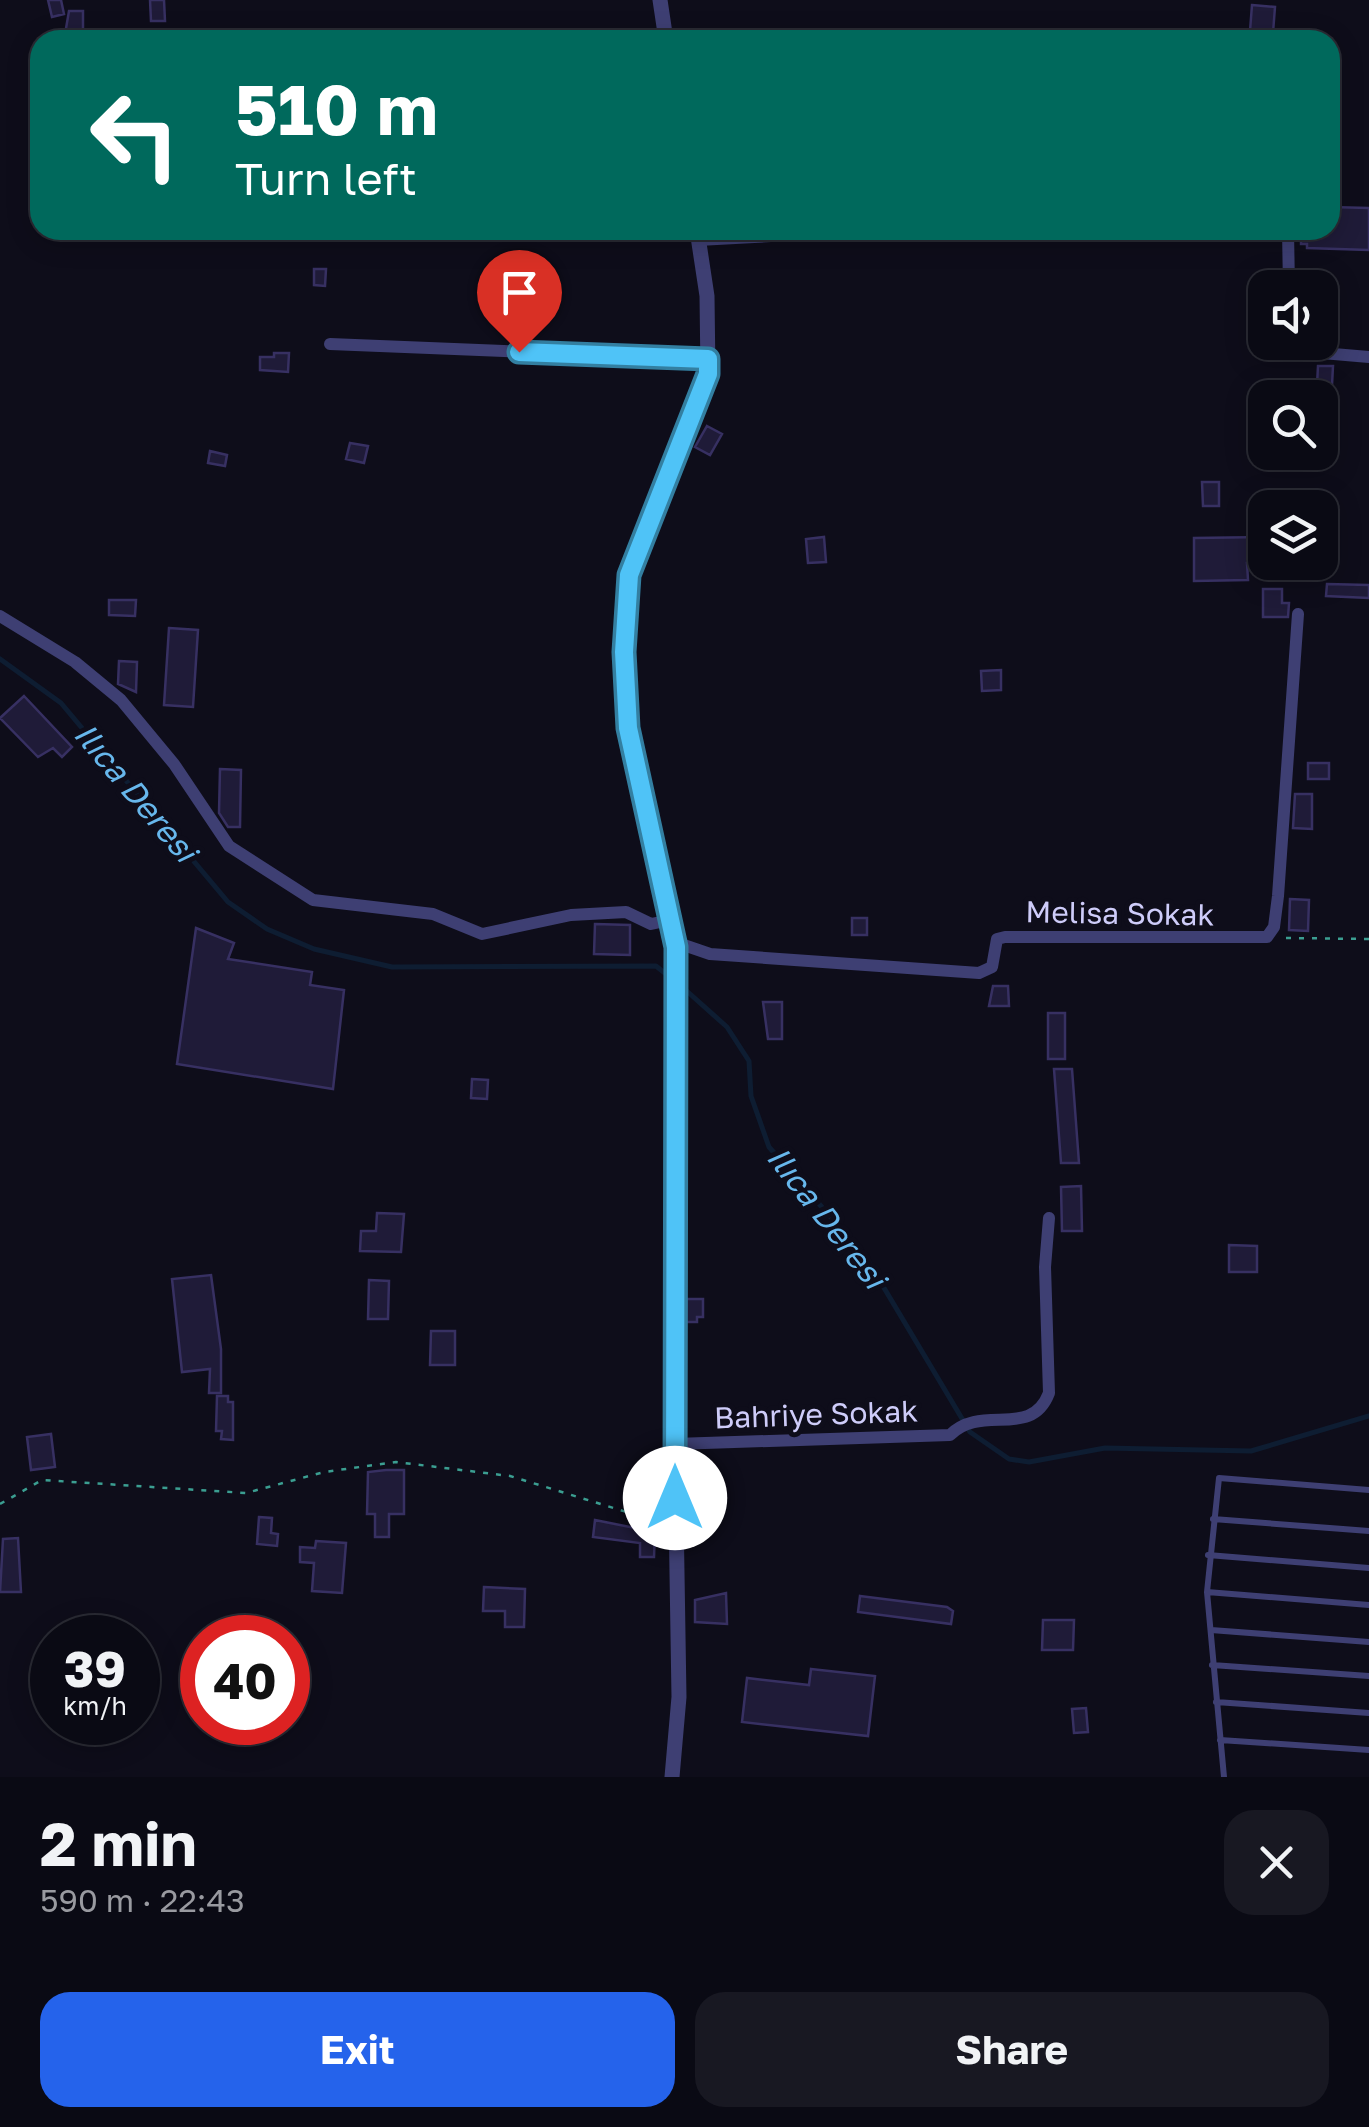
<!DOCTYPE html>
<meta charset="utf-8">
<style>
body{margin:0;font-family:"Golos Text",sans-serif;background:#181822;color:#f1f3f6;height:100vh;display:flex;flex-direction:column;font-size:38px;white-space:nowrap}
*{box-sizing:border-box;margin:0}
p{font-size:32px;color:#999aa0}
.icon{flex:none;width:55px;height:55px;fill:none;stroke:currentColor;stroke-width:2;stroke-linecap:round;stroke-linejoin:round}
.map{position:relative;height:1777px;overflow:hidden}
.side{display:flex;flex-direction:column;background:#0a0a14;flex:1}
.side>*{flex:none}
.guide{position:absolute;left:30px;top:30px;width:1310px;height:210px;border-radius:30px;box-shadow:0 5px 25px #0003,0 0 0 2px #2a2b34;background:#00695c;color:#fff;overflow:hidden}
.tools{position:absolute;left:1248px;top:270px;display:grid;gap:20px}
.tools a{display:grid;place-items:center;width:90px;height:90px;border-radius:20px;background:#0a0a14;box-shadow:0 5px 25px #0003,0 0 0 2px #2a2b34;font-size:50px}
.speed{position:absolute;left:30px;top:1615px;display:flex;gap:20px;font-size:50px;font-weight:700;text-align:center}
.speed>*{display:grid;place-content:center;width:130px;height:130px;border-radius:50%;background:#0a0a14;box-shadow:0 5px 25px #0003,0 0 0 2px #2a2b34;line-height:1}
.speed small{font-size:25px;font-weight:400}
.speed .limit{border:15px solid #d22;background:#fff;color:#111}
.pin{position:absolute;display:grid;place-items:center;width:85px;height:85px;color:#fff;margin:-102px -42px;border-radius:50% 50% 50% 0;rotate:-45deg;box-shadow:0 0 10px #0007}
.pin .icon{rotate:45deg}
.me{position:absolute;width:110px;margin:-55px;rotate:0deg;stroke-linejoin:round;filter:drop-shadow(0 0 8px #0008)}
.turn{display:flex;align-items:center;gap:35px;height:210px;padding:0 40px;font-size:45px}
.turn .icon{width:130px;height:130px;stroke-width:2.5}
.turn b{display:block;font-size:70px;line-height:85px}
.round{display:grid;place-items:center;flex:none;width:105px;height:105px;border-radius:30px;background:#181822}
.headline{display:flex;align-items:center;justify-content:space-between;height:170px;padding:0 40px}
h1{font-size:60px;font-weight:700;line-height:75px}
.primary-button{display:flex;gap:20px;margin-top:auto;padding:20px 40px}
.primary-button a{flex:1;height:115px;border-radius:30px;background:#2563eb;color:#fff;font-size:40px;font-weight:700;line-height:115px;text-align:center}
.primary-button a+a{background:#181822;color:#f1f3f6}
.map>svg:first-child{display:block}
</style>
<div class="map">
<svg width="1369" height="1777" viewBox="0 0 1369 1777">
<rect width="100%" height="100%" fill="#0e0d1a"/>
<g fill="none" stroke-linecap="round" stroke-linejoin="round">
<!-- stream -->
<path stroke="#0e1d32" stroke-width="5" d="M0 659 61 703 228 902 267 929 314 949 392 967 656 966 671 978
M680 985 727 1027 749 1061 751 1096 769 1147 865 1256 970 1432 1009 1459 1029 1462 1105 1448 1251 1451 1369 1416"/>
</g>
<!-- building -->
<path fill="#1f1b38" stroke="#373062" stroke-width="2.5" d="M48 0H61L64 14 52 17Z
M150 0H164L165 21H151Z
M1252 5 1275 7 1273 33 1250 31Z
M69 11H83V40H64Z
M1330 207 1369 208V250L1307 248V244H1301V231L1330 230Z
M314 269H326L325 286 314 285Z
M274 353H289L288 372 260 370V357H274Z
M1318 366H1333L1332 385H1317Z
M707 426 722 434 710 455 695 447Z
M350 443 368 446 364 463 346 459Z
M210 451 227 455 225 466 208 463Z
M1202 482H1219V506H1203Z
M824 537 826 562 808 563 806 539Z
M1265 537V563H1247L1248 580 1194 581V538Z
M1327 584 1369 585V598L1326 596Z
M1263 589H1282V603H1289L1288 617H1263Z
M109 600H136L135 616 109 615Z
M169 628 198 630 193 707 164 705Z
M119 661 137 662 136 692 118 684Z
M1001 670V690L982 691 981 671Z
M24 696 72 747 62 757 53 748 38 757 0 718Z
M1308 763H1329V779H1308Z
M220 769 241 770 240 827H228L219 813Z
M1295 794H1312V829L1293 828Z
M1290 899 1309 900 1308 931 1289 930Z
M852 918H867V935H852Z
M595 924 630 925V955L594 954Z
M196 928 234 943 228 959 312 972 310 985 344 990 333 1089 177 1064Z
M993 986H1008L1009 1006H989Z
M763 1002H782V1039H768Z
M1048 1013H1065V1059H1048Z
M1054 1069H1072L1079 1163H1061Z
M472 1079 488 1080 487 1099 471 1098Z
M1081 1186 1082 1231H1062L1061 1187Z
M377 1213 404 1214 401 1252 360 1251 361 1231H376Z
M1229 1245 1257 1246V1272H1229Z
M211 1275 221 1349V1393H209L210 1369 182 1372 172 1279Z
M369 1280 389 1281 388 1319H368Z
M686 1299H703V1317H697V1322H686Z
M431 1331H455V1365H430Z
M217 1396H228V1402H233V1440L221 1439 222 1431H216Z
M51 1434 55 1467 31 1470 27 1437Z
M386 1470H404V1514H389V1537H375V1514H367L368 1472Z
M259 1517 272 1518 271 1533 278 1534 277 1546 257 1544Z
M595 1520 655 1532 654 1557H640V1543L593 1537Z
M18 1538 21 1592H0L3 1539Z
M316 1541 346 1543 342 1593 312 1591 314 1563 300 1562V1547L315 1548Z
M484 1587 525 1589 524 1627H505V1611H483Z
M726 1593 727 1624 695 1622V1600Z
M860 1596 947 1607 953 1611 951 1624 858 1612Z
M1043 1620H1074L1073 1650H1042Z
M811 1669 875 1676 868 1736 742 1722 747 1678 809 1685Z
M1086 1708 1088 1732 1074 1733 1072 1709Z"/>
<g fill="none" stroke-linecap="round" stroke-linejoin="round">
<!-- path -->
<path stroke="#3b9e91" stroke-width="2.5" stroke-dasharray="5 8" stroke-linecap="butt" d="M1286 938 1369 939
M0 1504 42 1480 246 1493 324 1472 396 1462 510 1476 659 1522"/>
<!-- service -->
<path stroke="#3e3f73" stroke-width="6" d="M1213 1519 1369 1531
M1208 1555 1369 1568
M1207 1592 1369 1605
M1211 1630 1369 1642
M1212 1665 1369 1676
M1216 1702 1369 1713
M1220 1740 1369 1750
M1224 1777 1207 1592 1219 1478 1369 1490"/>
<!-- minor -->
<path stroke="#3e3f73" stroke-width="12" d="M1288 230 1289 288
M698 240 882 230
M1287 342V350L1369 357
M330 344 708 359
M0 616 75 662 121 700 174 764 229 846 313 900 433 914 482 934 571 915 626 912 651 924 670 920
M675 942 710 954 979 973 992 967 997 939 1005 937H1267L1274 927 1278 896 1298 614
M675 1444 950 1435C982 1403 1031 1440 1049 1393L1045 1267 1049 1218"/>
<!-- tertiary -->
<path stroke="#3e3f73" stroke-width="15" d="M660 0 666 40
M672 1777 679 1697 674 1387 676 947 628 728 623 651 629 575 708 374 707 296 697 230"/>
</g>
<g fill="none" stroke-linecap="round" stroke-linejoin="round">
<defs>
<path id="route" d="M519 352 708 359V374L629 575 624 652 628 728 676 947 675 1498"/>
</defs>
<!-- route casing -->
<use href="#route" stroke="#337fa1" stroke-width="25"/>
<!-- route -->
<use href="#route" stroke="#4fc3f7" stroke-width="18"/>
</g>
<g text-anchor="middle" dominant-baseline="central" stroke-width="10" stroke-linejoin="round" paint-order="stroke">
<!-- street labels -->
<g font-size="30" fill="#ceccf9" stroke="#0e0d1a">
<text transform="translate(1120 913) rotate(1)">Melisa Sokak</text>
<text transform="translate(816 1414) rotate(-2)">Bahriye Sokak</text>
</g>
<!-- water labels -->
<g font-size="32" font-style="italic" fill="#67b7ec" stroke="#0e0d1a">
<text transform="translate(136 792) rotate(50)">Ilıca Deresi</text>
<text transform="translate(827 1217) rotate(52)">Ilıca Deresi</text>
</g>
</g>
</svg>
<div class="tools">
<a><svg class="icon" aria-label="sound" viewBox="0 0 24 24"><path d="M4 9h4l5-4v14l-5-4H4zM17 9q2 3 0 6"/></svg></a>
<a><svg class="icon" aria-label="search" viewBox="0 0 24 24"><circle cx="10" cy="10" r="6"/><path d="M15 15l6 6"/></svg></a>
<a><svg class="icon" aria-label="layers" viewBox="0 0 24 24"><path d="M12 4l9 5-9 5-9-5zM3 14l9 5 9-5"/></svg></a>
</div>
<div class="speed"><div>39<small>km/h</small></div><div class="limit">40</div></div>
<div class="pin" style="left:519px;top:352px;background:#d93025"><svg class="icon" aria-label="arrive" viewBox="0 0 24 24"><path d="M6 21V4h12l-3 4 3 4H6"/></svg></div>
<svg class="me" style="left:675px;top:1498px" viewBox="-20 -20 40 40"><circle r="19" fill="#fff"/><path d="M0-13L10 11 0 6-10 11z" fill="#4fc3f7"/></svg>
<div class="guide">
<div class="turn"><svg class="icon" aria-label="left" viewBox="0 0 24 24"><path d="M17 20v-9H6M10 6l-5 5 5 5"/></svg><div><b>510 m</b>Turn left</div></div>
</div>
</div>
<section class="side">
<div class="headline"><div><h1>2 min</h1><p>590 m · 22:43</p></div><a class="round"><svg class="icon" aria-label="close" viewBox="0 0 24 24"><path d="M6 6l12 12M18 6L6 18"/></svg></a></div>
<div class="primary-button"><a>Exit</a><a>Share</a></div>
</section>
